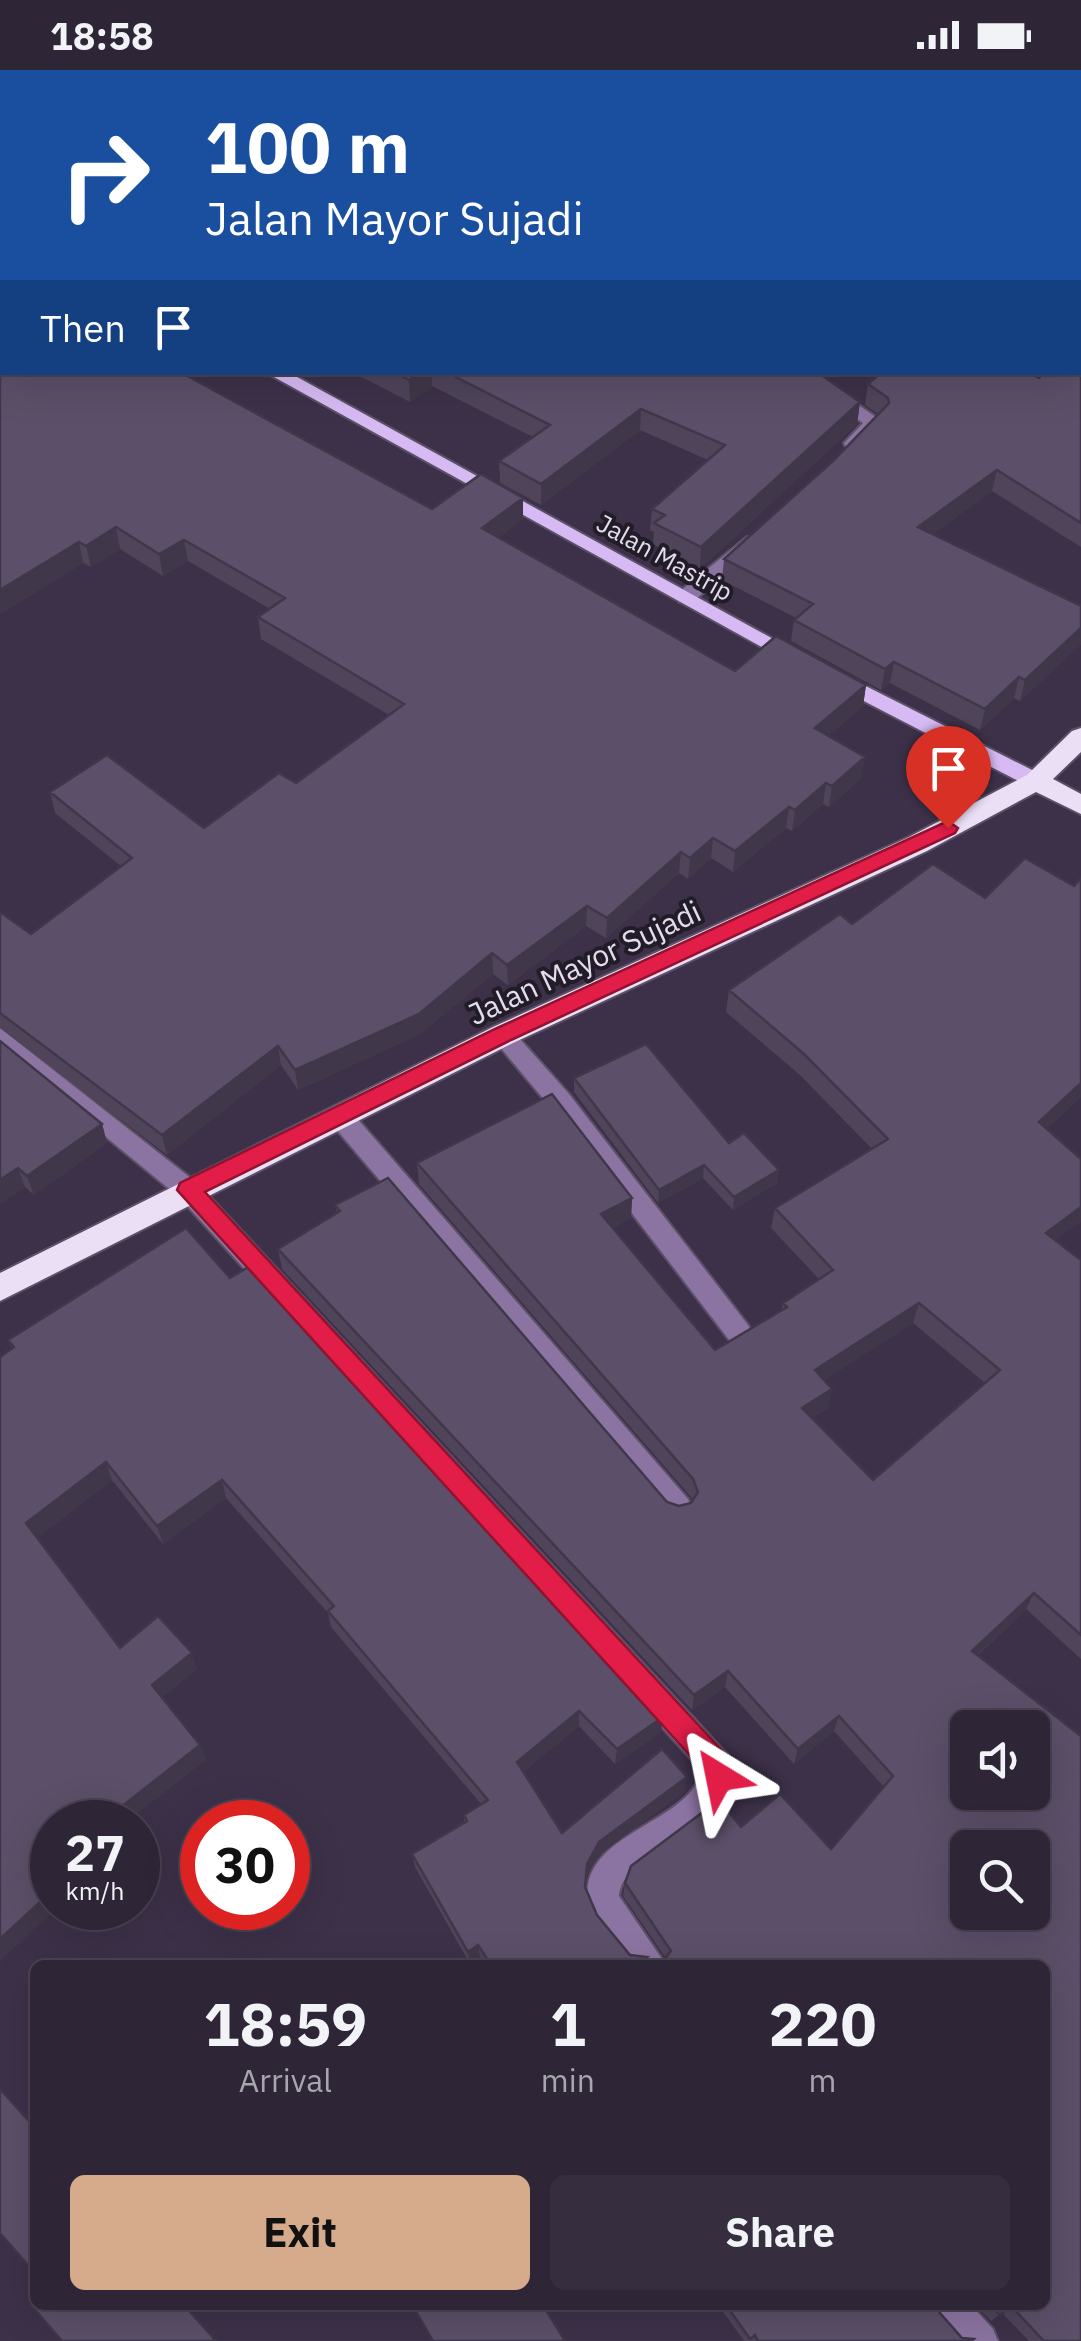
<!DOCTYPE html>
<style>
body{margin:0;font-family:"IBM Plex Sans",sans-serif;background:#362d3f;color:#f1f3f6;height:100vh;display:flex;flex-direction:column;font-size:38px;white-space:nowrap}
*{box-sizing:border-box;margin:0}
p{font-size:32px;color:#a7a5ad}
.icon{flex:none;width:55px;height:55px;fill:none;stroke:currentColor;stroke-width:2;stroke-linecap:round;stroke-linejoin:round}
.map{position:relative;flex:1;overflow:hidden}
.side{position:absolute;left:30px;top:1890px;width:1020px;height:350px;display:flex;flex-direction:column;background:#2e2537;border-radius:15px;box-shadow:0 10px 40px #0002,0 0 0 2px #494252}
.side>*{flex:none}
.guide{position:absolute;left:0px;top:0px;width:1082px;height:305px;box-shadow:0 10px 40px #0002,0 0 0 2px #494252;background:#1a4fa0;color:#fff;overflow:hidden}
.tools{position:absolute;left:950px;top:1640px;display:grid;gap:20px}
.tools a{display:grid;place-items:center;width:100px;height:100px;border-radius:15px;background:#2e2537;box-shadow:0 10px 40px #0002,0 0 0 2px #494252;font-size:50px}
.speed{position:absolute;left:30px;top:1730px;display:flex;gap:20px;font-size:50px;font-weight:700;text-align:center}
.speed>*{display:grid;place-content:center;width:130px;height:130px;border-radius:50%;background:#2e2537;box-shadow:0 10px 40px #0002,0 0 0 2px #494252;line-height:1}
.speed small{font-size:25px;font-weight:400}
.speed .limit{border:15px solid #d22;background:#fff;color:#111}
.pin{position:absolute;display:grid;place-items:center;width:85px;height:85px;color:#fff;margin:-102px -42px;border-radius:50% 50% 50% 0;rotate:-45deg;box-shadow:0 0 10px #0007}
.pin .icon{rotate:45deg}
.me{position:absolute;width:110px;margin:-55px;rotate:325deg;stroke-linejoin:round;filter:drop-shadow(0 0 8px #0008)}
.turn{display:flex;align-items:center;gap:35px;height:210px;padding:0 40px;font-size:45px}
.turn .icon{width:130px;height:130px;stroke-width:2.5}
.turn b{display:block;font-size:70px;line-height:85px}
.then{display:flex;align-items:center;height:95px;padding:0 40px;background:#0003;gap:20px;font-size:38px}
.eta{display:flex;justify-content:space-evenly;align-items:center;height:170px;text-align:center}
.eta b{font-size:60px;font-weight:700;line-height:70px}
.primary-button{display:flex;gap:20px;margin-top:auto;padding:20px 40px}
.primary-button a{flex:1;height:115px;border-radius:15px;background:#d6ab8b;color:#111;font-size:40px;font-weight:700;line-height:115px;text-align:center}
.primary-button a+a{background:#362d3f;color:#f1f3f6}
.status{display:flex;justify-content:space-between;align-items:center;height:70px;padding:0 50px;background:#2e2537;direction:ltr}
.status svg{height:28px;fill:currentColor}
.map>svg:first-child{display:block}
</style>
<div class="status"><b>18:58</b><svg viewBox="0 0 49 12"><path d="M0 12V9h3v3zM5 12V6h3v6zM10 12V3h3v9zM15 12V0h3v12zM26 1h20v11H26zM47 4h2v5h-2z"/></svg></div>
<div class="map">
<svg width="1081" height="2271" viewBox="0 0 1081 2271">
<rect width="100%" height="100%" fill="#3d3149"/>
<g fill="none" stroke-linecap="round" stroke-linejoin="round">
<defs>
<path id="minor" d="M1080 118H1081V129H1080Z
M789 302H811L883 352 860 377H846L844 373 863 353Z
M747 467 754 469V477L693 532H679V522Z
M503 956 511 959 569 1024 748 1255 752 1263 748 1271 739 1274 730 1271 551 1038 495 971 491 965Z
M0 958 197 1113 728 1685C757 1755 624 1772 619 1826L666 1895H631C618 1878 590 1851 588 1830 579 1762 693 1753 701 1700L179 1127 0 980Z
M339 1035 348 1038 688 1429 692 1438 688 1447 678 1450 668 1447 330 1052 327 1045Z
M930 2235H971L993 2259 998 2271H957L935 2247Z"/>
<path id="major" d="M0 149 2 150V160L0 159Z
M265 302H288L806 587 796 594 789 592Z
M836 601 1044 706 1047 711 1044 716H1028L829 613V603Z"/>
<path id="highway" d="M1081 658V682L1053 709 1081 724V744L1036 722 927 781 513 973 0 1231V1203L493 957 909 767 1027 705 1072 661Z"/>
</defs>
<!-- minor casing -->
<use href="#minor" stroke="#5b5066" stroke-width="4"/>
<!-- major casing -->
<use href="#major" stroke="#5b5066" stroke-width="4"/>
<!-- highway casing -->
<use href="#highway" stroke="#5b5066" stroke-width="4"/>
<!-- minor -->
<use href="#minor" fill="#8c74a2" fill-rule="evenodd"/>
<!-- major -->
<use href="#major" fill="#d7baf3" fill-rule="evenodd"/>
<!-- highway -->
<use href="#highway" fill="#ebdff6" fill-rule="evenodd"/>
</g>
<!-- wall -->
<path fill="#4f445a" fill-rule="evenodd" d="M0 0H667L672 2H2V148L0 147Z
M0 203 2 302 432 439 523 449 499 467 735 601 866 615 863 636 828 666 861 708 829 737 823 734 792 761 786 758 733 802 711 788 688 809 679 803 606 868 586 856 508 915 493 904 420 964 298 1020 281 995 167 1085 0 958V842L31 864 121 796 55 743 50 722 204 758 296 713 389 645 261 569 258 547 270 539 188 491 163 506 120 479 91 497 83 493 0 544Z
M1081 273V477L992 421 933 464 1081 536V574L1020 631 1014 628 980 660 890 613 881 620 791 571 794 550 796 548 722 510 724 489 834 390 878 344 865 335 868 314 1039 308Z
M358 302H817L860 332 857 354 700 499 653 474 654 462 650 460 652 439 708 390 640 360 541 435 500 413 499 391 533 367 432 316 410 332 358 305Z
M1025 788 1074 816 1081 808V1027L1047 1059 1081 1089V1151L1055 1170 1081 1190V1589L1026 1539 978 1585 1081 1666V2271H1029L1002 2243 991 2251 975 2235H1045V1895H664L665 1887 623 1826 625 1813 631 1796 719 1730 741 1757 780 1724 831 1779 884 1717 834 1661 794 1694 725 1617 692 1640 282 1199 278 1179 337 1143 335 1135 388 1108 667 1432 679 1436 691 1433 692 1431 691 1427 419 1114 417 1093 552 1024 632 1128 631 1148 612 1158 715 1280 781 1241 783 1233 819 1209 771 1158 775 1138 872 1079 800 1005 726 942 729 920 840 844 852 854 933 794 985 828ZM913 1253 985 1313 873 1410 812 1348 828 1338 832 1319 824 1310ZM968 1658H1032V1722H968ZM968 1778H1032V1842H968Z
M0 971 102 1054 107 1073 34 1125 25 1117 0 1134Z
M574 1008 729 1073 779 1100 777 1113 733 1140 703 1108 658 1133 574 1022Z
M230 1208 661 1662 615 1694 579 1656 523 1702 562 1763 685 1721 598 1786 586 1807 585 1817 597 1845 630 1885 647 1887 645 1895H484L480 1887 470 1894 415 1797 412 1784 464 1752V1745L481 1734 331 1557 328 1543 226 1428 163 1474 112 1410 37 1468 120 1578 197 1599 162 1627 200 1675 206 1690 52 1752V1838H57L0 1890 12 1279 8 1270Z
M718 2235H937L940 2243 962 2268 972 2271H744Z"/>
<!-- shaded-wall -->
<path fill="#40374a" d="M420 302H432V316L410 332 409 310Z
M860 332 857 354 700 499 701 477Z
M641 339 640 360 541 435V414Z
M997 400 992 421 914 478 918 457Z
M523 428V449L483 479 482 458Z
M116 457 120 479 91 497 86 476Z
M184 470 188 491 163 506 159 484Z
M79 472 83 493 0 544V520Z
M1081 558V574L1020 631 1025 610Z
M894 592 890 613 881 620 885 599Z
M1019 607 1014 628 980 660 985 639Z
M866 615 863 636 812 680 815 658Z
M865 687 861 708 829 737 832 716Z
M826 713 823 734 792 761 795 740Z
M789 737 786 758 733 802 735 781Z
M713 768 711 788 688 809 690 788Z
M681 782 679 803 606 868 607 848Z
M587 836 586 856 508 915 507 895Z
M492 883 493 904 420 964 298 1020 295 1000Z
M278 976 281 995 167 1085 162 1065Z
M1081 1013V1027L1033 1073 1039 1052Z
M102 1054 107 1073 34 1125 27 1106Z
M704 1095 703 1108 658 1133 659 1120Z
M18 1098 25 1117 0 1134V1110Z
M779 1100 777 1113 733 1140 734 1127Z
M632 1128 631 1148 600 1164 601 1144Z
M1081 1137V1151L1038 1182 1046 1163Z
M919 1233 913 1253 811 1319 815 1300Z
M832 1319 828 1338 798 1357 802 1338Z
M106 1392 112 1410 34 1471 26 1453Z
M222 1410 226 1428 163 1474 157 1456Z
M1034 1523 1026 1539 965 1596 972 1581Z
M192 1583 197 1599 158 1630 152 1615Z
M728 1601 725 1617 692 1640 694 1625Z
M579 1641V1656L517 1707V1692Z
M839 1646 834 1661 794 1694 798 1679Z
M663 1647 661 1662 615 1694 617 1679Z
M200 1675 206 1690 127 1752H102Z
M687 1707 685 1721 598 1786 586 1807 587 1794 599 1772Z
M52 1821V1838H57L0 1890V1869Z
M478 1875 480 1887 470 1894 468 1882Z
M647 1887 645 1895H635Z"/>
<!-- building -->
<path fill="#5c4f69" stroke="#40374a" stroke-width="2.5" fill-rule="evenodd" d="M0 0H667L672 2H507L504 0 499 2H2V128L1 129Z
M735 0H1081V91L1080 2H731Z
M1080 140H1081V229L1080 228Z
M0 203 2 204V302H180L432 439 481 404 523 428 482 458 735 601 776 566 866 615 815 658 865 687 832 716 826 713 795 740 789 737 735 781 713 768 690 788 681 782 607 848 587 836 507 895 492 883 419 944 295 1000 278 976 162 1065 0 943V842L31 864 132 788 50 722 107 685 204 758 279 703 296 713 404 634 258 547 285 528 184 470 159 484 116 457 86 476 79 472 0 520Z
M1081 273V453L997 400 918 457 1081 536V558L1025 610 1019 607 985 639 894 592 885 599 794 550 813 534 724 489 834 390 889 333 888 328 868 314 882 302H1028L1039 308 1045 302H1080Z
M394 302H420L409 310Z
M446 302H817L860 332 701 477 654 453 665 445 652 439 725 375 641 339 541 414 499 391 550 355Z
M1025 788 1074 816 1081 808V1013L1039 1052 1081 1089V1137L1046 1163 1081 1190V1565L1034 1523 972 1581 1081 1666V2271H1044L1010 2235 1000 2245 990 2235H1045V1895H672L666 1887 671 1881 625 1813 631 1796 719 1730 741 1757 780 1724 831 1779 893 1706 839 1646 798 1679 728 1601 694 1625 278 1179 340 1141 335 1135 388 1108 667 1432 679 1436 691 1433 698 1422 693 1409 417 1093 552 1024 632 1128 601 1144 715 1280 787 1237 783 1233 833 1200 775 1138 888 1069 804 984 729 920 840 844 852 854 933 794 985 828ZM919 1233 1000 1300 873 1410 802 1338 832 1319 815 1300ZM968 1658H1032V1722H968ZM968 1778H1032V1842H968Z
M0 971 102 1054 27 1106 18 1098 0 1110Z
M646 974 729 1073 744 1063 779 1100 734 1127 704 1095 659 1120 574 1008Z
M186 1158 230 1208 250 1196 663 1647 617 1679 579 1641 517 1692 562 1763 662 1679 687 1707 599 1772 587 1794 585 1817 597 1845 630 1885 647 1887 635 1895H491L478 1875 468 1882 412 1784 467 1751 464 1745 488 1730 328 1541 334 1536 222 1410 157 1456 106 1392 26 1453 120 1578 158 1546 192 1583 152 1615 200 1675 102 1752H52V1821L0 1869V1287L14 1277 8 1270Z
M0 2019 35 2058V2203L0 2163Z
M35 2230V2235H184L216 2271H62L31 2235Z
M412 2235H543L565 2271H433Z
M726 2235H937L940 2243 962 2268 974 2269 972 2271H758L755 2265 750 2269Z"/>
<!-- route -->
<path fill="#e11d48" stroke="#92132f" stroke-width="2.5" d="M948 751 958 758 955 763 511 970 205 1122 727 1686 732 1707 728 1716 719 1720 709 1716 704 1701 177 1120 180 1113 495 959Z"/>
<g text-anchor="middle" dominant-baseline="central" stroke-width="8" stroke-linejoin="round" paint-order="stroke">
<!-- far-street labels -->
<g font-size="25" fill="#e4dcec" stroke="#211c27">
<text transform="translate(665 487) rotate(29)">Jalan Mastrip</text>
</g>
<!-- street labels -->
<g font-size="30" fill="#e4dcec" stroke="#211c27">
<text transform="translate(584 892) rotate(-25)">Jalan Mayor Sujadi</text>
</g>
</g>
</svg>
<div class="tools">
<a><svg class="icon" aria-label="sound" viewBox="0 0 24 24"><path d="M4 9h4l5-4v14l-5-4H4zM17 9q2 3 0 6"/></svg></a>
<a><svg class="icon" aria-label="search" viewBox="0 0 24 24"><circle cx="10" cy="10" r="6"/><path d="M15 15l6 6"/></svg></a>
</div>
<div class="speed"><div>27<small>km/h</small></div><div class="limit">30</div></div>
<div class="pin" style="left:948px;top:758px;background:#d93025"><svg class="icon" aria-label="arrive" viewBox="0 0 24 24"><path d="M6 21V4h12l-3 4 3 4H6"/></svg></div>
<svg class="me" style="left:719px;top:1707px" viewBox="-20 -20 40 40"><path d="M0-17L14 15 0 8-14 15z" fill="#e11d48" stroke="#fff" stroke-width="4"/></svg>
<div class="guide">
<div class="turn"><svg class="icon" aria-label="right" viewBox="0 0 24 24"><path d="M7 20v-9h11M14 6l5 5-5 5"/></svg><div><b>100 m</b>Jalan Mayor Sujadi</div></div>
<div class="then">Then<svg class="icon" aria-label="arrive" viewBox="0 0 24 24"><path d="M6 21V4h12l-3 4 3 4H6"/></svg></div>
</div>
<section class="side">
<div class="eta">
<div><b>18:59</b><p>Arrival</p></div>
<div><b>1</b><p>min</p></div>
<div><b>220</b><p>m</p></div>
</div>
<div class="primary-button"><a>Exit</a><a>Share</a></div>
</section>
</div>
